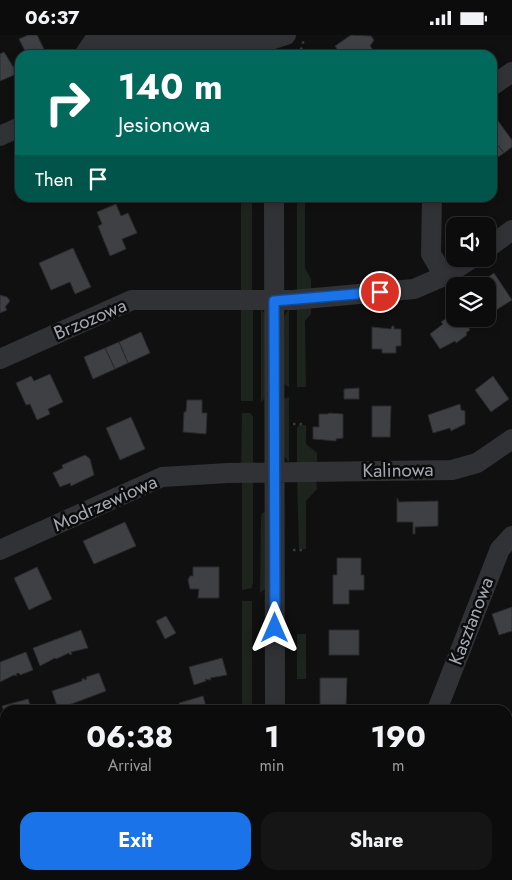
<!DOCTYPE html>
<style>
body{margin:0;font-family:Jost,sans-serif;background:#151516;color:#f1f3f6;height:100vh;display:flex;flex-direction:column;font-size:19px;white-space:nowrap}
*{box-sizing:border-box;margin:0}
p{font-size:16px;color:#9a9b9d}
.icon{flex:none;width:28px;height:28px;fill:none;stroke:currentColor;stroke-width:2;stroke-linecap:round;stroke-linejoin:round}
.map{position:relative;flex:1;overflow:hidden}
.panel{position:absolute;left:0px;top:670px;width:512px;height:175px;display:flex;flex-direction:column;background:#0c0c0d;border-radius:15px 15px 0 0;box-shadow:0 2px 8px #0003,0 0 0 1px #2c2c2e}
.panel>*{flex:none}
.top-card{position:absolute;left:15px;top:15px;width:482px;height:152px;border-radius:15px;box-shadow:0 2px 8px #0003,0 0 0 1px #2c2c2e;background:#00695c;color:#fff;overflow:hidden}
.tools{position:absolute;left:446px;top:182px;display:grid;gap:10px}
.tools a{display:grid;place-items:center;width:50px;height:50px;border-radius:10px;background:#0c0c0d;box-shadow:0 2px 8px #0003,0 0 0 1px #2c2c2e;font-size:25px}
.pin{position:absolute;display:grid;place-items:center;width:42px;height:42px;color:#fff;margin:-21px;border:2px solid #fff;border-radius:50%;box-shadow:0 1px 5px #0007}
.me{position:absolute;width:55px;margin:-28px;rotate:0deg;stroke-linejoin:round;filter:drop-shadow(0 0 4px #0008)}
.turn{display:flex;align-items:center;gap:18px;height:105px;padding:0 20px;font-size:22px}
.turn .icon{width:65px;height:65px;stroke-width:2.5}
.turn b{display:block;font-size:35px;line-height:42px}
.then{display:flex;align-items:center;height:48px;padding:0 20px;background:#0003;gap:10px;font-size:19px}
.eta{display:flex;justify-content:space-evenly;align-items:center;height:85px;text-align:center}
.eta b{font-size:30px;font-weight:700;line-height:35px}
.button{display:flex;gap:10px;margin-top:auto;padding:10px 20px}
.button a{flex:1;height:58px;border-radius:15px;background:#1a73e8;color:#fff;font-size:20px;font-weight:700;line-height:58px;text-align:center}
.button a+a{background:#151516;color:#f1f3f6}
.status{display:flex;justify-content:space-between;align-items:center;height:35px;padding:0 25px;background:#0c0c0d;direction:ltr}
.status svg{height:14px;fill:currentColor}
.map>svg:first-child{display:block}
</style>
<div class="status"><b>06:37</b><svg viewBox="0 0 49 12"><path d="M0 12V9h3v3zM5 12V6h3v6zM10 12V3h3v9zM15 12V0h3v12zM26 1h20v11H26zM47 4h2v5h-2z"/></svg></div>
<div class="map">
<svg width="512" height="845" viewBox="0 0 512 845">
<rect width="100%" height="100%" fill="#101011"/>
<!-- green -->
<path fill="#1d231d" d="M241 163H252V260L241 259Z
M297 163H305V233L311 244V259H297Z
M241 271H253V366H241Z
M297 271H311V279L305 286 306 352H297Z
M289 273V352L283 349 284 282Z
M261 274 266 281 267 361 261 367Z
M289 362V428L284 421 283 364Z
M242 378H250L253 381V432H241Z
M299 390H306V409L317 418V431L297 430V393Z
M316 442 317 454 306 466V514H299L297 443Z
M242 443H253V547L252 553 242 555Z
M267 476V553L260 558 261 482 262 478Z
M242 566H252V675H242Z
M297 599H306V644H297Z"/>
<!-- building -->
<path fill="#3f4044" stroke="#2a2a2d" d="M28 0H37L47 20H27L19 4Z
M351 0 371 1 374 5 370 11 374 16 367 20H341L335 11Z
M4 17 14 33V40L0 46V19Z
M496 83 512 105V112L504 118 492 103V85Z
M492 103 504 118 492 126Z
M116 169 121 181 128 178 137 198 122 204 126 214 110 221 98 191 102 189 97 177Z
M73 213 91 252 75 259 70 247 51 255 39 228Z
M494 238 512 265 493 277 490 272 488 273V251H475Z
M0 260 7 262 10 266 5 272 7 275 0 278Z
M451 280 452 282 455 280V284H463L470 295 466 298 467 300 456 308 455 306 440 314 430 299 443 289 441 287Z
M392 291H394V294H401V311H396V318H382V314H372V292L391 294Z
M141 297 150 318 128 328 119 307Z
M119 307 128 328 115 334 105 313Z
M105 313 115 334 93 344 84 322Z
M50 339 63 367 48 374 50 379 37 385 30 369 26 370 16 348 31 341 34 346Z
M493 341 509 364 491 377 475 355Z
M359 353V364H344V354Z
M187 365H202V378H207L206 399 183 397 184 377H186Z
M460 369 461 375 465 376V389L451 396 450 393 433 398 428 380Z
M372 371H391L390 402H372Z
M329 378 343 379V403L336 404V406L313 404V392H319V379H328Z
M131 382 145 414 120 425 106 393Z
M85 420 90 424 94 440 71 451 70 448 60 452 53 438 63 433 62 430Z
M397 463 399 467 438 466V491L415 492V499H413V487H397Z
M125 487 136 511 94 529 83 506Z
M337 523H361V540H364V555H349V569H333V540H337Z
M37 532 52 564 29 575 14 543Z
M193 532H219V563H198L199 554H190L188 545 190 541H193Z
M512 572V596L499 600 492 579Z
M166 581 176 598 165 604 156 586Z
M81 595 88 613 71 617 72 619 70 620 69 618 56 624 55 623 40 631 33 613Z
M329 595H359V620H329Z
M26 617 33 635 20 640 19 638 16 639 17 641 14 640 0 647V627Z
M222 623 227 640 210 643 211 645 205 644 206 646 194 650 189 632Z
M99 638 106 656 58 674 52 656 82 646V644L84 643V645L87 644 86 642Z
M320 643H347L346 672H320Z
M203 661 207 675H181L179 668Z
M28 664 32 675H5V679L2 671Z
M512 769V790H508V770Z"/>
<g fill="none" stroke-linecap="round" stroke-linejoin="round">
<!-- path -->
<path stroke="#37393c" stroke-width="2.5" stroke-dasharray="2.5 4" stroke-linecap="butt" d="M297 20 303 11V4
M293 389H306
M293 515H306
M508 799 512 800
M286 840 288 845"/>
<!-- minor -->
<path stroke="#313235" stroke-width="20" d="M84 20 93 7 258 9 286 0
M492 51 512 37
M0 101 20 92
M274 162 275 675
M432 162 431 219 444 241
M488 213 512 195
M0 324 132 265H293L414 254 444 241 471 224
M0 515 162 442 228 438 452 435 477 428 512 404
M437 675 500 514 512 501
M508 710 512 708
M0 794 5 793
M307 840 309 845"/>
</g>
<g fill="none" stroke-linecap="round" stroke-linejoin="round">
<defs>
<path id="route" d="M275 593 274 266 380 257"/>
</defs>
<!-- route casing -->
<use href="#route" stroke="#114b97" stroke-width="12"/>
<!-- route -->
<use href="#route" stroke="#1a73e8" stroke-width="9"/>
</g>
<g text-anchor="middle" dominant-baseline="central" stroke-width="5" stroke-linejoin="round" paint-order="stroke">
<!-- street labels -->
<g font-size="19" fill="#a3a7b0" stroke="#0b0b0c">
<text transform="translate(90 284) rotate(-23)">Brzozowa</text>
<text transform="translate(398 435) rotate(-1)">Kalinowa</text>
<text transform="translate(105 468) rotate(-24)">Modrzewiowa</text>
<text transform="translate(471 586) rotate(-69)">Kasztanowa</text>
</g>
</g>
</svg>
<div class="tools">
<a><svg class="icon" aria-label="sound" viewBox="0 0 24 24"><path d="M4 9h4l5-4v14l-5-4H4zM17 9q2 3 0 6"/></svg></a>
<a><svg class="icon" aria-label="layers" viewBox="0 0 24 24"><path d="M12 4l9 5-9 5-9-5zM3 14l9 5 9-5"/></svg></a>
</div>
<div class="pin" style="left:380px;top:257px;background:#d93025"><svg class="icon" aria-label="arrive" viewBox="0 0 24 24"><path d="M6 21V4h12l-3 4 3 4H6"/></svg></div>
<svg class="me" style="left:275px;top:593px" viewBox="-20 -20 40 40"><path d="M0-17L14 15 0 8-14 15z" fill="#1a73e8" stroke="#fff" stroke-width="4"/></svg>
<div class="top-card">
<div class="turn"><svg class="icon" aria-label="right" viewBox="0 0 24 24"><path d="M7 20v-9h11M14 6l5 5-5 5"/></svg><div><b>140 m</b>Jesionowa</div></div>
<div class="then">Then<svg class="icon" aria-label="arrive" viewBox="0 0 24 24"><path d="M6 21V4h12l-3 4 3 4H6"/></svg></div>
</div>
<section class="panel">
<div class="eta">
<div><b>06:38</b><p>Arrival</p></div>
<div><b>1</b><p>min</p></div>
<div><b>190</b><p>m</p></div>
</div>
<div class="button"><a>Exit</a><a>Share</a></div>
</section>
</div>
